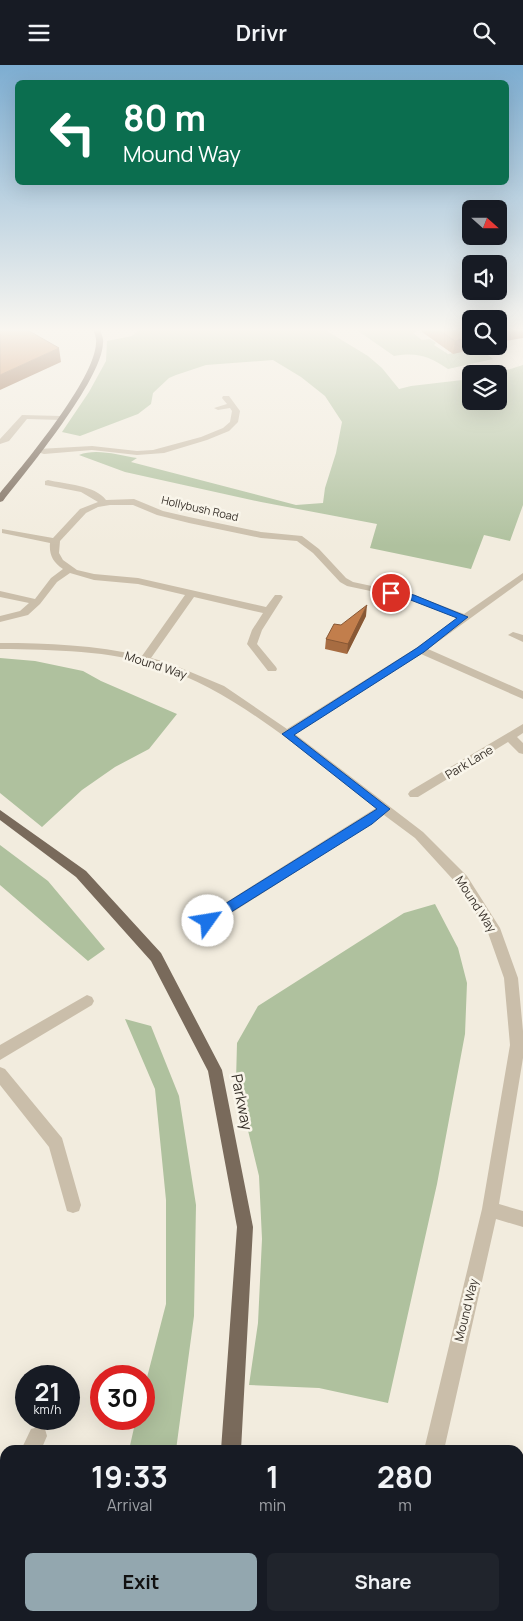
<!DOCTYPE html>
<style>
body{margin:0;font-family:Manrope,sans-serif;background:#20242c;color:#f1f3f6;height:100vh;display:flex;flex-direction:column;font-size:19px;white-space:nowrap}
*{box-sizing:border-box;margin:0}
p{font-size:16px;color:#9ea1a6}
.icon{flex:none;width:28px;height:28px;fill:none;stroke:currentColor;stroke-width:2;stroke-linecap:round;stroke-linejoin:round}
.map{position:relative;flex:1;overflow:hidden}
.drawer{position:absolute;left:0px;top:1380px;width:524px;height:176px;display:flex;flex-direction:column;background:#171b24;border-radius:15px 15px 0 0;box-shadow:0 5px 20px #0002}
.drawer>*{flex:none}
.guide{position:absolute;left:15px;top:15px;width:494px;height:105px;border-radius:8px;box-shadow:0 5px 20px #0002;background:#0b6e4f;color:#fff;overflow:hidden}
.needle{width:32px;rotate:111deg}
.tools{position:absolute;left:462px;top:135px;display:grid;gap:10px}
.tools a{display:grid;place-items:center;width:45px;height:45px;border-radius:8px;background:#171b24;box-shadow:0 5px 20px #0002;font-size:25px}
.speed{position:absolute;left:15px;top:1300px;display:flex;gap:10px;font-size:25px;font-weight:700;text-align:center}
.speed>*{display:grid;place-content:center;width:65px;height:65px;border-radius:50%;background:#171b24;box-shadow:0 5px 20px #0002;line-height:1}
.speed small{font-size:12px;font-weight:400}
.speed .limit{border:8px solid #d22;background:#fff;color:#111}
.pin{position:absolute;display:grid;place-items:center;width:42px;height:42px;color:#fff;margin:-21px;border:2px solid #fff;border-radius:50%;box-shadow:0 1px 5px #0007}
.me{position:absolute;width:55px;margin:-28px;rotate:58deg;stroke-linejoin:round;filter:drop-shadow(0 0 4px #0008)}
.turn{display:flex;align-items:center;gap:18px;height:105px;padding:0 25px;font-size:22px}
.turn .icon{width:65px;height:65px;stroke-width:2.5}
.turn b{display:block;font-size:35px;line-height:42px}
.eta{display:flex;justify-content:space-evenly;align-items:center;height:85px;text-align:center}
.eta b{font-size:30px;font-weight:700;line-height:35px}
.primary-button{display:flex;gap:10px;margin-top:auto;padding:10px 25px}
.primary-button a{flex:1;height:58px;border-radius:8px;background:#93a7af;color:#111;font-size:20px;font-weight:700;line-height:58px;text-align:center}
.primary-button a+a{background:#20242c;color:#f1f3f6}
header{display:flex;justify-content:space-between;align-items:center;height:65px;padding:0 25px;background:#171b24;font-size:22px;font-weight:700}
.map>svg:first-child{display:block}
</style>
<header><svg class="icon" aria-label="menu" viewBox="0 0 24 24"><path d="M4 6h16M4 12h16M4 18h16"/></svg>Drivr<svg class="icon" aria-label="search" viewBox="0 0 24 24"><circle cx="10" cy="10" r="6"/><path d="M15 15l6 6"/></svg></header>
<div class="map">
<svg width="523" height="1556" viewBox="0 0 523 1556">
<rect width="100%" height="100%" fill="#f2ecde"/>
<!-- green -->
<path fill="#afc19e" d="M141 263H322L368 291 382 303 399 324 411 321 471 314V336H499V309H494L523 300V440L510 476 484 470 471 504 370 483 377 459 261 437 125 407 79 390C96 383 118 390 137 393L131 397 296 440 323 438 325 423 336 388 342 357 325 331 301 312 273 295 206 300 176 310 169 313 153 328 151 339 138 349 80 371 62 367 89 327 106 296 107 276 132 271Z
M354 263H414L418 266 413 268 422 275 430 274 436 278 434 280 448 289 479 283 493 294 448 304C428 291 418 287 394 291Z
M0 593 35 596 83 606 101 616 177 649 149 684 115 702 82 725 42 762 0 728Z
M0 780 48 816 105 884 88 896 0 820Z
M435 839 458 883 467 918 465 969 437 1119 388 1338 319 1323 249 1320 258 1258 262 1174 259 1111 236 1016 237 978 258 941 404 848Z
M125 954 151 961 179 1031 196 1140 194 1251 176 1385H129L136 1354H144V1324L166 1239V1135L155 1024Z
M94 1551H155L154 1556H93Z"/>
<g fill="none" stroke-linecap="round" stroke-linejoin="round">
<!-- minor -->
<path fill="#cabeaa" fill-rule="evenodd" d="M223 331H229L240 346 238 357 229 366 207 375 164 388 137 390 92 385 44 389 34 386 38 384 92 381 137 386 153 385 201 372 223 363 230 357 232 346 230 343 218 345 214 343 227 339 222 333Z
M22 350 61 351 65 353 61 355 27 354 9 376 0 379V374Z
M48 415C65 419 95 420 106 435L134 434 163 446 189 452 261 467 302 471 319 484 346 513 353 517 414 530 464 549 523 508V515L428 584 523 626V634L421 589 295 669 423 767 467 811 500 863 518 913 523 966V993L499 1139 523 1146V1162L496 1154 444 1385H424L482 1144 510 980 504 913 487 865 457 819 415 773 384 750 213 860 208 861 203 860 201 856 203 852 376 743C311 693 239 628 161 602 109 585 54 585 0 584V578C48 578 95 580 142 591L185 530 138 519 94 515 70 508 57 517 40 539 28 550 0 557V551L20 546 29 538 0 532V526L35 534 51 513 63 504C53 497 49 490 50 478L2 468V464L53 473 80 444 98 437 81 427 45 420V416ZM110 440H133L157 450 189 458 261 473 297 476 313 488 340 517 347 521 408 534 458 553 416 583 287 664 224 621 169 598 151 593 194 532 263 548 252 565 247 579 268 606H276L277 604 276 602 257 579 262 565 283 532 281 530H275L266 542 138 513 94 509 77 505 63 495 59 488 60 476 86 448 98 442Z
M513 567 523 570V577L508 570Z
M523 659V668L517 672 523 678V689L519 688 508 677 418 732H410L408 729 410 726Z
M87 930 92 932 94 936 92 940 0 995V980Z
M0 1002 5 1004 62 1073 81 1140 79 1146 73 1148 67 1146 49 1082 0 1020Z
M38 1362 45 1364 47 1371 41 1385H21L31 1364Z
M5 1431V1461L0 1463V1433Z
M523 1473V1493L519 1494V1474Z
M243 1551H264L265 1556H243Z
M397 1551H417L418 1556H396Z"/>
<!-- major -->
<path fill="#796a5b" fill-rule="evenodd" d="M93 263H99C101 268 104 273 103 278 102 315 28 404 3 436L0 437V428C25 398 95 314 96 278 97 273 94 268 93 263Z
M0 745 86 806 161 888 222 1005 253 1162 241 1385H221L237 1162 208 1006 151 896 76 812 0 755Z
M205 1551H226V1556H204Z"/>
</g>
<!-- wall -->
<path fill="#a76c41" d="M422 263H471L453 289 422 267Z
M366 551 347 589 325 584 326 574 341 560Z"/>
<!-- shaded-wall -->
<path fill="#885835" d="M507 263H523V273L499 277V264Z
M471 272V281H489L453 289 455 276Z
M59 283 61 297 0 325V310Z
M367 540 366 551 347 589 348 579Z"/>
<!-- building -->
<path fill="#c27e4c" stroke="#885835" d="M0 263H24L59 283 0 310Z
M436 263H471V272L455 276Z
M367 540 348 579 326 574 334 559 341 560Z"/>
<!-- sky -->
<linearGradient id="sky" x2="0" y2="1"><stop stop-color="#7dadd1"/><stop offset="0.55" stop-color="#f9f6f0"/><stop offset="1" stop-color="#f9f6f0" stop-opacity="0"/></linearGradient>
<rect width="523" height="481" fill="url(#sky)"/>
<!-- route -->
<path fill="#1a73e8" stroke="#114b97" d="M391 525 414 530 468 552 424 587 294 670 390 744 372 759 212 859H204L202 856 204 852 377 744 282 669 417 583 457 553 408 534 388 529 387 528Z"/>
<g text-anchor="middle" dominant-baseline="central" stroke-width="5" stroke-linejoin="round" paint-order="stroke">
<!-- far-street labels -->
<g font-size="11" fill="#373029" stroke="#f9f5ea">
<text transform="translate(200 443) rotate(13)">Hollybush Road</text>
</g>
<!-- street labels -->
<g font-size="12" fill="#373029" stroke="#f9f5ea">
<text transform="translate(156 600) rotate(18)">Mound Way</text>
<text transform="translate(469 697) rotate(-31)">Park Lane</text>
<text transform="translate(476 839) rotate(57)">Mound Way</text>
<text transform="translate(466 1245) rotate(-76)">Mound Way</text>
</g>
<!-- near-street labels -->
<g font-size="15" fill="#373029" stroke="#f9f5ea">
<text transform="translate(242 1037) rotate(79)">Parkway</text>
</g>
</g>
</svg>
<div class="tools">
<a><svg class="needle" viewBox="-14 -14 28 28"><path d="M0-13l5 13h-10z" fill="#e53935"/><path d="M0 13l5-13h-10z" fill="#9ea1a6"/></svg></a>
<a><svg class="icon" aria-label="sound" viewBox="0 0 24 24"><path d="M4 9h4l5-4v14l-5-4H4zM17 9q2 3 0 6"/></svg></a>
<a><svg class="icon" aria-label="search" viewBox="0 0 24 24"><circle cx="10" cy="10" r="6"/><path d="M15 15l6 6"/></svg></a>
<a><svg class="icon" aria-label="layers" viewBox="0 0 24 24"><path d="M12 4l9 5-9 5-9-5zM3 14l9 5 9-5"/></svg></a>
</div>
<div class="speed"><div>21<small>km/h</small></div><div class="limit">30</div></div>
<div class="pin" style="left:391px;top:528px;background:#d93025"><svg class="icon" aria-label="arrive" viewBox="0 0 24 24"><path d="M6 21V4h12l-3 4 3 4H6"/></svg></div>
<svg class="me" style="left:208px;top:856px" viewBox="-20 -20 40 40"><circle r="19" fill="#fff"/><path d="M0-13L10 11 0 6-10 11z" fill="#1a73e8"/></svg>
<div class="guide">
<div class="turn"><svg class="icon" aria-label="left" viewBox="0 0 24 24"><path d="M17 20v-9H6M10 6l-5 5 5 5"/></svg><div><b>80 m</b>Mound Way</div></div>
</div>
<section class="drawer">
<div class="eta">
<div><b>19:33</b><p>Arrival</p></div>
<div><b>1</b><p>min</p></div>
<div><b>280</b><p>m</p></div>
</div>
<div class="primary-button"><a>Exit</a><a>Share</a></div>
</section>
</div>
